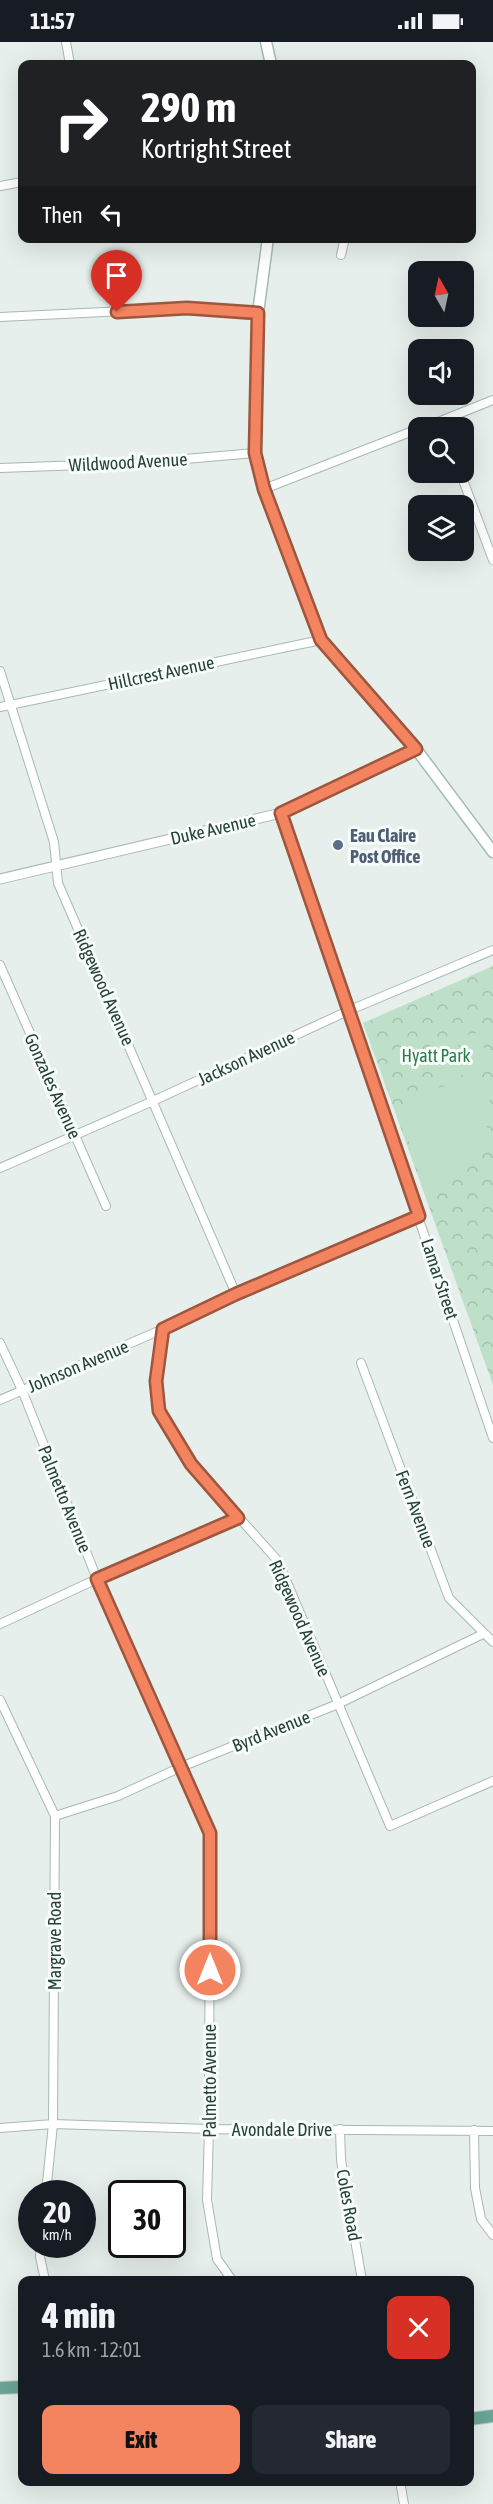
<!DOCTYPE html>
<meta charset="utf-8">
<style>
body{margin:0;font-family:"Asap Condensed",sans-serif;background:#242831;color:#f1f3f6;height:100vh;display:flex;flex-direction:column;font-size:22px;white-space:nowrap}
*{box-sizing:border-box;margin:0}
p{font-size:20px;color:#9ea1a6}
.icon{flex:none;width:33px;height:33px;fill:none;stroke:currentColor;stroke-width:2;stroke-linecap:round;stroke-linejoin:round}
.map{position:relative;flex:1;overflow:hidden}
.sheet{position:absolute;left:18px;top:2234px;width:456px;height:210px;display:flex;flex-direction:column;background:#171b24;border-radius:12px;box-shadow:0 6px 24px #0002}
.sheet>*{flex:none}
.top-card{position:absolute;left:18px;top:18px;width:458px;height:183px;border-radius:12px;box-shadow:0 6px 24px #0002;background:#202124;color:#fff;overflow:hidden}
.needle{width:39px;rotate:351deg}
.buttons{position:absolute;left:408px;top:219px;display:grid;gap:12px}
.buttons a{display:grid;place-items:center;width:66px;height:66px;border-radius:12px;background:#171b24;box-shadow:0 6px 24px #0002;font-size:30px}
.speed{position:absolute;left:18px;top:2138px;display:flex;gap:12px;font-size:30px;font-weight:700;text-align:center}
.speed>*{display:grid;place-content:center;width:78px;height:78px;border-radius:50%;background:#171b24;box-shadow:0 6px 24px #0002;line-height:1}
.speed small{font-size:15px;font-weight:400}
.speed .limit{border:3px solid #111;border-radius:9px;background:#fff;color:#111}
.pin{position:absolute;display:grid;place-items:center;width:51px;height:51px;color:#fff;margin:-62px -26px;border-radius:50% 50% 50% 0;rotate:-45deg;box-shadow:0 0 6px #0007}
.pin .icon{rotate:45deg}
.me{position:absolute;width:66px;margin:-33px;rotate:0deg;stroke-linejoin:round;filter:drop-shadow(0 0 4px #0008)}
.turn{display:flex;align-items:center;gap:21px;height:126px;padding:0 24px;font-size:27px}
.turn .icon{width:78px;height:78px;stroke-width:2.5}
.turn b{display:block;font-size:42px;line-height:51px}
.then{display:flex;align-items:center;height:57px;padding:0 24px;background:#0003;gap:12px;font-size:22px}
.round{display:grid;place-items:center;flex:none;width:63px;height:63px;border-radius:12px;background:#242831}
.head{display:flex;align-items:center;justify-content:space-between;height:102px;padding:0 24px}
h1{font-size:36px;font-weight:800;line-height:45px}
.primary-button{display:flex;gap:12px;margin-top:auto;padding:12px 24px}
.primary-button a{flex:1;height:69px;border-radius:12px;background:#f4845f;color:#111;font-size:24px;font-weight:800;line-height:69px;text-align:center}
.primary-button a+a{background:#242831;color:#f1f3f6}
.status{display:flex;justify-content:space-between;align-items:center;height:42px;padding:0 30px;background:#171b24;direction:ltr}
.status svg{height:16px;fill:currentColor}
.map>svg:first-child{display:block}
</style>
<div class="status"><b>11:57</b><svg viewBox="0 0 49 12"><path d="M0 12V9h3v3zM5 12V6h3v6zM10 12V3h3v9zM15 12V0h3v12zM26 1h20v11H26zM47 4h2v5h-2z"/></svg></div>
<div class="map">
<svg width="493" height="2462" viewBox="0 0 493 2462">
<defs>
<pattern id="park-crowns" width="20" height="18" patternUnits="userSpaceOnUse" patternTransform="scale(1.5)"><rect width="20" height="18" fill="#bfe0c8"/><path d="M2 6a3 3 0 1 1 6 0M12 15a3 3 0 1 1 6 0" fill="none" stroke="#a4c1ad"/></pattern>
</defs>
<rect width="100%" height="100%" fill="#e6efeb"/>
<!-- park -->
<path fill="url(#park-crowns)" d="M493 924V1343L363 981Z"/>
<!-- pitch -->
<path fill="#bfe0c8" d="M480 990 489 1026 467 1032 458 995Z
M456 996 465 1032 443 1038 434 1001Z
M489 1040C493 1092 478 1134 424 1148L401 1072C396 1043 469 1042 489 1040Z"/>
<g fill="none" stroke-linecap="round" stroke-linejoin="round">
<defs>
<path id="minor" d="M66 0 70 22
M0 144 22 140
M341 213 345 196
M0 275 187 266 258 271
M423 386 493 358
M0 426 139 421 255 411
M460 430 493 518
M264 447 418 387
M0 629 54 800 58 841 236 1252
M0 665 321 598
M281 771 493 1396
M0 923 106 1164
M0 1126 153 1059 350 968 493 908
M163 1287 157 1339 159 1369 191 1422 278 1519 390 1784 493 1739
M0 1301 22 1348 97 1537 210 1791 209 2087 207 2158 217 2217 232 2238
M361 1321 449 1556 493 1600
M0 1358 163 1287 236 1252 419 1174
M0 1582 97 1537 238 1476
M0 1658 55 1774 53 2082 46 2151
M55 1774 118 1754 181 1725 338 1662 483 1592
M0 2086 53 2082 209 2087 493 2089
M340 2087 341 2118 362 2238
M474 2088 475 2146 481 2177 493 2193
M41 2202 40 2215 45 2238
M400 2439 404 2462"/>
<path id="tertiary" d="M0 837 281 771 416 707"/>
<path id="secondary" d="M266 0 271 22
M268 196 258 271 255 411 264 447 321 598 416 707 493 810"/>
<path id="primary" d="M0 2346 22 2345
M470 2377 493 2374"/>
</defs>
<!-- minor casing -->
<use href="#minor" stroke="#a8b8b2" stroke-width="10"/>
<!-- tertiary casing -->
<use href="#tertiary" stroke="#a8b8b2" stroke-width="11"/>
<!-- secondary casing -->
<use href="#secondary" stroke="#a4bbb3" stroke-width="13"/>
<!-- primary casing -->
<use href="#primary" stroke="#c2cac8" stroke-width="14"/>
<!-- minor -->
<use href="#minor" stroke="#fff" stroke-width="8"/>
<!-- tertiary -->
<use href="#tertiary" stroke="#fff" stroke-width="9"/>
<!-- secondary -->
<use href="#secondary" stroke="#fff" stroke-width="10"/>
<!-- primary -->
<use href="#primary" stroke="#6aa596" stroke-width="12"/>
</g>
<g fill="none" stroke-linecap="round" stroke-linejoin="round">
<defs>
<path id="route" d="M117 270 187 266 258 271 255 411 264 447 321 598 416 707 281 771 419 1174 236 1252 163 1287 156 1339 159 1369 191 1422 238 1476 97 1537 210 1791V1928"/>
</defs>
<!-- route casing -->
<use href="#route" stroke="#9f563e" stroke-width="15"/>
<!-- route -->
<use href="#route" stroke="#f4845f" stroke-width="10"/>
</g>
<!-- markers -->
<circle fill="#5c6f8a" stroke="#f7fbf9" stroke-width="2" cx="338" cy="803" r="6"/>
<g text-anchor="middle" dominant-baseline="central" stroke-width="6" stroke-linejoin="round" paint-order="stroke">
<!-- street labels -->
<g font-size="18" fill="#24423a" stroke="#f7fbf9">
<text transform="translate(128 420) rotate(-3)">Wildwood Avenue</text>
<text transform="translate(161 631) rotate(-12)">Hillcrest Avenue</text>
<text transform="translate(213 787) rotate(-13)">Duke Avenue</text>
<text transform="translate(104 945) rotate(66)">Ridgewood Avenue</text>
<text transform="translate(246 1016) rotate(-25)">Jackson Avenue</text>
<text transform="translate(53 1044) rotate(66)">Gonzales Avenue</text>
<text transform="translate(440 1237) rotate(72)">Lamar Street</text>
<text transform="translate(78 1324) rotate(-23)">Johnson Avenue</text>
<text transform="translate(65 1457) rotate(68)">Palmetto Avenue</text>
<text transform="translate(416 1467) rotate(69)">Fern Avenue</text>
<text transform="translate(300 1576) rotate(66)">Ridgewood Avenue</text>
<text transform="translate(271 1689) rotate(-22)">Byrd Avenue</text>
<text transform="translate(54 1899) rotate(-90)">Margrave Road</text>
<text transform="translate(209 2039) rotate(-90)">Palmetto Avenue</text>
<text x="282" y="2087">Avondale Drive</text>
<text transform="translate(349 2163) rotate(80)">Coles Road</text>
</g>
<!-- service labels -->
<g font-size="18" font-weight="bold" fill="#4e5e75" stroke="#f7fbf9" text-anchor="start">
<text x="350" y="793">Eau Claire<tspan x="350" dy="21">Post Office</tspan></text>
</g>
<!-- park labels -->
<g font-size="18" fill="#2d7a4b" stroke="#f7fbf9">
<text x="436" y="1013">Hyatt Park</text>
</g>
</g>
</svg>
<div class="buttons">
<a><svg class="needle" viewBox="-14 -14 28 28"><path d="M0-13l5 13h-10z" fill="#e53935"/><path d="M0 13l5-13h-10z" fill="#9ea1a6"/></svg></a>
<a><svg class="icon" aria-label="sound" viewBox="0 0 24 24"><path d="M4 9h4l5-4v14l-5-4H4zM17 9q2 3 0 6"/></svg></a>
<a><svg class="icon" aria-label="search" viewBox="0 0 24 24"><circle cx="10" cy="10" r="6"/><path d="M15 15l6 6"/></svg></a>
<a><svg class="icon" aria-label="layers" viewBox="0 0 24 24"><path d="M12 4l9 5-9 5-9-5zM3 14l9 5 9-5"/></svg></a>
</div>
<div class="speed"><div>20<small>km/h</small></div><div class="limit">30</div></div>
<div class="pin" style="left:117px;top:270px;background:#d93025"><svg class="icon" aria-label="arrive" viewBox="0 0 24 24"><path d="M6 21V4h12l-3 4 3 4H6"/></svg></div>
<svg class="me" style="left:210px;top:1928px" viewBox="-20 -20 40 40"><circle r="17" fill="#f4845f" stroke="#fff" stroke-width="3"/><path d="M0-11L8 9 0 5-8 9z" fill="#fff"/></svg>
<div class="top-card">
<div class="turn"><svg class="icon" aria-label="right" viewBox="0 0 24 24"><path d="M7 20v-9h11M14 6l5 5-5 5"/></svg><div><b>290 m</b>Kortright Street</div></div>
<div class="then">Then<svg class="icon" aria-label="left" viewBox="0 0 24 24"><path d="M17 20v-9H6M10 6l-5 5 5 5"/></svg></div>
</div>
<section class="sheet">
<div class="head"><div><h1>4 min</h1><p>1.6 km · 12:01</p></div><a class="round" style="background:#d93025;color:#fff"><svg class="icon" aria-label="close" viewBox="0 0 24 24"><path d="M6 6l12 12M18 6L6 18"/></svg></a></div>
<div class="primary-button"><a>Exit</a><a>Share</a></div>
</section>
</div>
